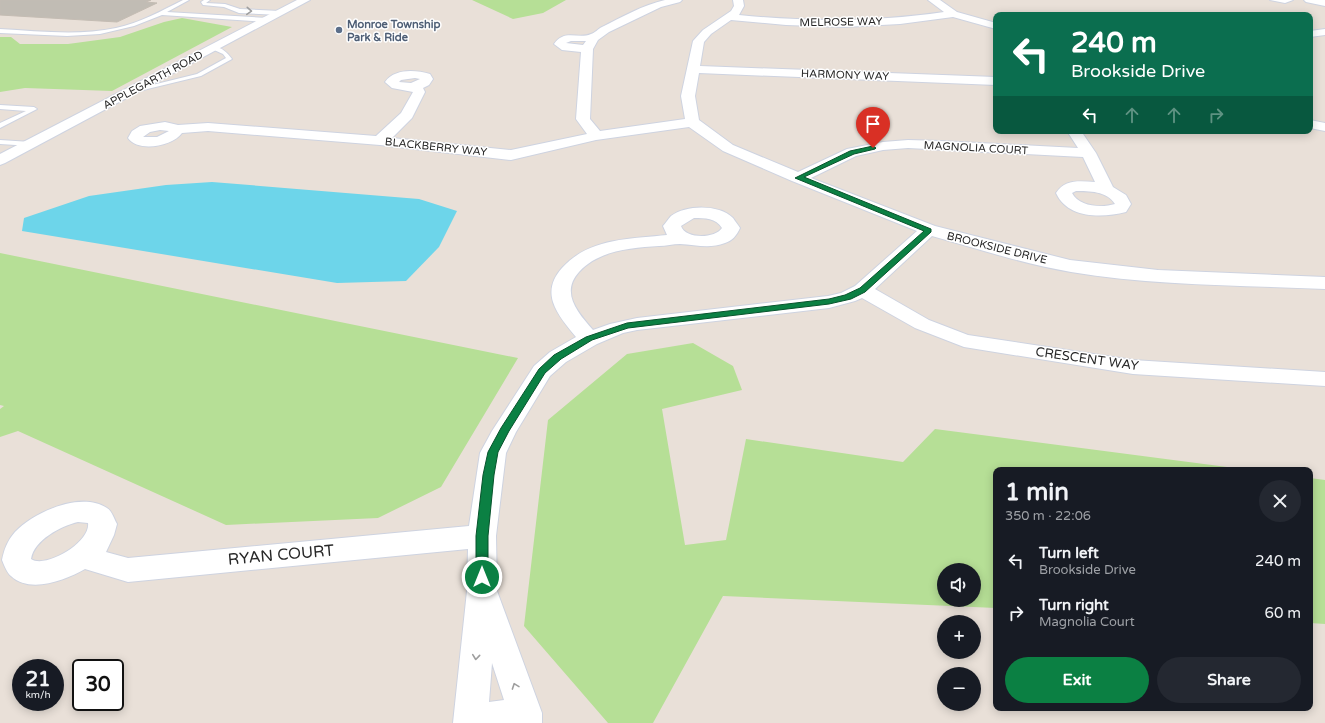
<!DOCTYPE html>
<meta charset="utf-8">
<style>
body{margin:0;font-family:"Varela Round",sans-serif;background:#242831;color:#f1f3f6;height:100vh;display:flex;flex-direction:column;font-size:15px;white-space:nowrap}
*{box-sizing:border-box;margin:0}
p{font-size:13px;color:#9ea1a6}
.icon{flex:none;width:22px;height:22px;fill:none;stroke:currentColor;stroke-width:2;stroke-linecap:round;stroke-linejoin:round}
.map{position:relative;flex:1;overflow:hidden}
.drawer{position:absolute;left:993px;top:467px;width:320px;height:244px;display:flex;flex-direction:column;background:#171b24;border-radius:8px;box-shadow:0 2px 10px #0003}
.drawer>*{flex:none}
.hud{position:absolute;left:993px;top:12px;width:320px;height:122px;border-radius:8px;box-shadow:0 2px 10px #0003;background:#0b6e4f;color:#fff;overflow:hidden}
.fabs{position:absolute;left:937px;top:563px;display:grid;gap:8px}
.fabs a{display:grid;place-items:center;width:44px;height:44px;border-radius:50%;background:#171b24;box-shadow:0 2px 10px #0003;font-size:20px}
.speed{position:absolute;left:12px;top:659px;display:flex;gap:8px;font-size:20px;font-weight:700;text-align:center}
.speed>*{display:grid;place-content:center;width:52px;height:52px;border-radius:50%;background:#171b24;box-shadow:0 2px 10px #0003;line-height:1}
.speed small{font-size:10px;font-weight:400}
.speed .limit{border:2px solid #111;border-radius:6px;background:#fff;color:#111}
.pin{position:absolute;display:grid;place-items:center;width:34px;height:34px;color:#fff;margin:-41px -17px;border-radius:50% 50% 50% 0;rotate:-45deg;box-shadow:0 0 4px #0007}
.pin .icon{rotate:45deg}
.me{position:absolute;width:44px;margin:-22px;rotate:0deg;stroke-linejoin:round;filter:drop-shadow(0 0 3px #0008)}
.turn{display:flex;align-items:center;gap:14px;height:84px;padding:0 12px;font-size:18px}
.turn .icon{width:52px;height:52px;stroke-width:2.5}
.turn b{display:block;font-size:28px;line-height:34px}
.lanes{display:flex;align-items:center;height:38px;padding:0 12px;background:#0003;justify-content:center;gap:20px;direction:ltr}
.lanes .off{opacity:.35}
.round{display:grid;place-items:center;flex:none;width:42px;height:42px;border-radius:21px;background:#242831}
.head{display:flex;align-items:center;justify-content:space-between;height:68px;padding:0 12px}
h1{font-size:24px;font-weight:800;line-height:30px}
.button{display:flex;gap:8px;margin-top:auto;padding:8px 12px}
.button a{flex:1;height:46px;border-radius:24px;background:#0b8043;color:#fff;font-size:16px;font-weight:800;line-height:46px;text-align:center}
.button a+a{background:#242831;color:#f1f3f6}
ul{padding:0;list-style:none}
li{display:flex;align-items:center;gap:12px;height:52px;padding:0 12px}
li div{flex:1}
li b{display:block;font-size:15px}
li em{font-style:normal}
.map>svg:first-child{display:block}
</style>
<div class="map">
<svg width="1325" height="723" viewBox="0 0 1325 723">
<rect width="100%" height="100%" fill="#e9e0d8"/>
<!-- green -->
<path fill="#b6df96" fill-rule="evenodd" d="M472 0H566L543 13 513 19Z
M182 18 232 27 112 91 25 88 0 92V37H11L20 44H68L120 37 164 22Z
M0 253 518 358 441 487 378 518 226 525 18 431 0 437V409L4 406 0 405Z
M693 343 733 366 742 390 662 409 685 545 726 540 746 439 903 462 935 429 1250 470H996V608L723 596 653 723H608L524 626 548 420 627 354ZM944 570H974V600H944Z
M1310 478 1325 480V624L1310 623Z"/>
<!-- water -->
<path fill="#6dd5ea" d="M212 182 419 199 457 211 439 247 406 281 337 283 22 231 24 218 89 196 166 185Z"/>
<!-- building -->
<path fill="#c1bcb4" stroke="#c4bcb3" d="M0 0H151L146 2 157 3 117 22 0 15Z"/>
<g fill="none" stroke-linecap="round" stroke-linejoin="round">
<defs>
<path id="service" d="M183 0H189L167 12 267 18 270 20 267 22 162 15 134 26 100 34 67 36 0 33V29C38 31 78 36 116 28 140 23 161 11 183 0Z
M204 0H210L206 3 225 4 240 9 280 11 283 13 280 15 239 13 224 7 203 5 201 2Z
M1270 0H1293L1285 3Z
M212 47C221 46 227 52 232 59L201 76 135 92 132 90 197 74 226 58 223 54 212 49Z
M0 105 34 107 37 109 0 128V123L26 111 0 109Z
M0 140 31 142 35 144 31 146 0 144Z"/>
<path id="minor" d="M665 0H682L680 2 661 7 609 32 598 40 593 49 590 119 600 131 685 119 681 96 693 41 703 30 731 11 734 6 733 0H743L744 6 739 15C807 22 875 22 944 12L928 0H940L957 12 996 23V29L953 17 900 24 844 27 786 25 731 20 711 34 704 42 700 66 996 77V85L699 73 695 96 699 120 733 145 798 172 847 149 883 142 908 140 941 141 1078 148 1067 131H1081L1096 153 1113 187 1126 195 1131 204 1126 212C1102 218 1068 219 1056 193 1065 179 1079 181 1095 182L1083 157 908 148 883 150 856 156 811 178 935 226 1070 260 1158 270 1325 277V289C1240 285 1154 286 1071 272 1024 264 978 249 932 236L875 289 929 320 968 335 1133 360 1325 372V386L1133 374 964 347 915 328 862 298 855 301 829 308 637 330 623 333 597 344 566 362 550 376 516 432 506 453 496 536 497 591 542 713V723H453L467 591 468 549 128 582 85 569C66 580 30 594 11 576 7 573 4 565 2 560 4 550 7 541 15 532 34 512 81 491 107 508 112 511 114 519 117 524L114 535 106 552 128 558 469 526 480 453 492 431 534 366 550 352 576 337C568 327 557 315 553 302 549 289 553 278 562 268 589 238 629 239 667 235L663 226C666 223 668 219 671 216 686 205 719 204 733 218 735 221 738 225 740 228 737 235 732 241 725 243 710 249 696 245 680 244 673 244 666 246 659 246 631 248 599 250 579 272 560 293 578 313 593 330L610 324 637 318 828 296 841 293 855 286 917 231 792 181 723 151 689 127 596 140 511 160 380 145 208 131 182 133C173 146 138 153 128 138L132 131 140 126 165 122 178 125 208 123 376 136 401 113 413 92 392 88 385 82C395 68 416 70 430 74L433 79 429 85 423 88 425 92 412 118 392 138 511 150 587 134 576 119 581 52 562 50 554 44C565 28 578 40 591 34 595 33 598 29 602 27 622 17 643 5 665 0ZM571 41H586L583 45 566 43ZM415 78 420 79 411 83 399 82 401 80ZM160 130 169 131 157 137H143L150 132ZM1076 191C1089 191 1107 191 1115 204 1102 208 1079 207 1072 193ZM694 218C705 218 716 218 722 228 715 239 685 239 681 226ZM78 522 88 523C91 542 46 569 31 559 34 540 61 526 78 522ZM492 663 504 700 489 702Z
M1304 0H1325V6L1306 2Z
M1325 29V35L1310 37V31Z
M1310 120 1325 123V131L1310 128Z"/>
<path id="secondary" d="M297 0H310L5 163 0 165V154Z"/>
</defs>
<!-- service casing -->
<use href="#service" stroke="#ced3e0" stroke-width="2"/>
<!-- minor casing -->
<use href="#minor" stroke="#ced3e0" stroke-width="2"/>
<!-- secondary casing -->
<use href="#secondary" stroke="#ced3e0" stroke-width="2"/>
<!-- service -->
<use href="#service" fill="#fff" fill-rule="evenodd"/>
<!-- minor -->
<use href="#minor" fill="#fff" fill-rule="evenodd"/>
<!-- secondary -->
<use href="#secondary" fill="#fff" fill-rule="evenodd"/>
</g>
<!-- one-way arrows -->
<defs><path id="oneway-chevron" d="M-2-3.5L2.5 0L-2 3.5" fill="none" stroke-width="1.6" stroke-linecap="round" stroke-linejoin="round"/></defs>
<g stroke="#9e9e9e">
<use href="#oneway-chevron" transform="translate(249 11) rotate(4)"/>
<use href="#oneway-chevron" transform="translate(476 657) rotate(96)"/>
<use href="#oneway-chevron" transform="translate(515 686) rotate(-110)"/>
</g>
<!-- route -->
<path fill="#0b8043" stroke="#07532c" d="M873 146 876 148 875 149 854 154 804 177 931 229V232L865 292 851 299 829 304 628 328 592 340 561 359 545 373 509 431 498 452 494 475 488 536V577L487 580 482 582 478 580 476 577V536L483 475 488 452 501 428 539 369 554 355 586 337 627 323 829 299 845 295 860 288 924 231 795 178 850 151Z"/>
<!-- markers -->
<circle fill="#5c6f8a" stroke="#fff" stroke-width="1.5" cx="339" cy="30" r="4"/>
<g text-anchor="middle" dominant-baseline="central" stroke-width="3" stroke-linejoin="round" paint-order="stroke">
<!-- far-street labels -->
<g font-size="11" fill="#272727" stroke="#fff">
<text transform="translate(841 22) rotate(-1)">MELROSE WAY</text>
<text transform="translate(845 75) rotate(2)">HARMONY WAY</text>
<text transform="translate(153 80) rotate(-28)">APPLEGARTH ROAD</text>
<text transform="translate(436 147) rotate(6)">BLACKBERRY WAY</text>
<text transform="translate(976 148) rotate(3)">MAGNOLIA COURT</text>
<text transform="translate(997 248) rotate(14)">BROOKSIDE DRIVE</text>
</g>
<!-- far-service labels -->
<g font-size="11" font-weight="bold" fill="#4e5e75" stroke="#fff" text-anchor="start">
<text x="347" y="24">Monroe Township<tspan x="347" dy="13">Park &amp; Ride</tspan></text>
</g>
<!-- street labels -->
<g font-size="13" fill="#272727" stroke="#fff">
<text transform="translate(1087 359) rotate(8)">CRESCENT WAY</text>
</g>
<!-- near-street labels -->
<g font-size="16" fill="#272727" stroke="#fff">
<text transform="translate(281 555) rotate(-5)">RYAN COURT</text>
</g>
</g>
</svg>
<div class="fabs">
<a><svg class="icon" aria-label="sound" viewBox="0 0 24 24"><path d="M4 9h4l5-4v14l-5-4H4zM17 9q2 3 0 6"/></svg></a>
<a>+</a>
<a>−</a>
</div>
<div class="speed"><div>21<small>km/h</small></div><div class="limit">30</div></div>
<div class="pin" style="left:873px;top:148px;background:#d93025"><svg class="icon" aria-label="arrive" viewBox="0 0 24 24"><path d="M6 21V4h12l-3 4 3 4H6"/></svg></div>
<svg class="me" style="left:482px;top:577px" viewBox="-20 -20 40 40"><circle r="17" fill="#0b8043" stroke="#fff" stroke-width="3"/><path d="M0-11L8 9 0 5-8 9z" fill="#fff"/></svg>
<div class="hud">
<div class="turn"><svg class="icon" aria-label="left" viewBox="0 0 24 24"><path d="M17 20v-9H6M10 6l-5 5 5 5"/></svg><div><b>240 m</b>Brookside Drive</div></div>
<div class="lanes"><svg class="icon" aria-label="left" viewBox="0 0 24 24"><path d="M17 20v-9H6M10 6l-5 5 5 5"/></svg><svg class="icon off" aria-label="ahead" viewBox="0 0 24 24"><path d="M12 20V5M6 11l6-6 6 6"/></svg><svg class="icon off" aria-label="ahead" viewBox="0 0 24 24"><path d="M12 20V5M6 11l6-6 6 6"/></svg><svg class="icon off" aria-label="right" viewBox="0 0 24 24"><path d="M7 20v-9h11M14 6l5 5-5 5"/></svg></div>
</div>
<section class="drawer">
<div class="head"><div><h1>1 min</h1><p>350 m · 22:06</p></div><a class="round"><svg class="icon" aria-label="close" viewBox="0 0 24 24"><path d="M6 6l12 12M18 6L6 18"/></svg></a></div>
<ul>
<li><svg class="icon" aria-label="left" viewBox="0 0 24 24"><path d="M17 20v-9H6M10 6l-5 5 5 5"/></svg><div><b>Turn left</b><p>Brookside Drive</p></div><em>240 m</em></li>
<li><svg class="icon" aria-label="right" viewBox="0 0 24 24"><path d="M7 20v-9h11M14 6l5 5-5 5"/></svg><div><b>Turn right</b><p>Magnolia Court</p></div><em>60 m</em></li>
</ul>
<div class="button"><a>Exit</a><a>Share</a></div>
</section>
</div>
